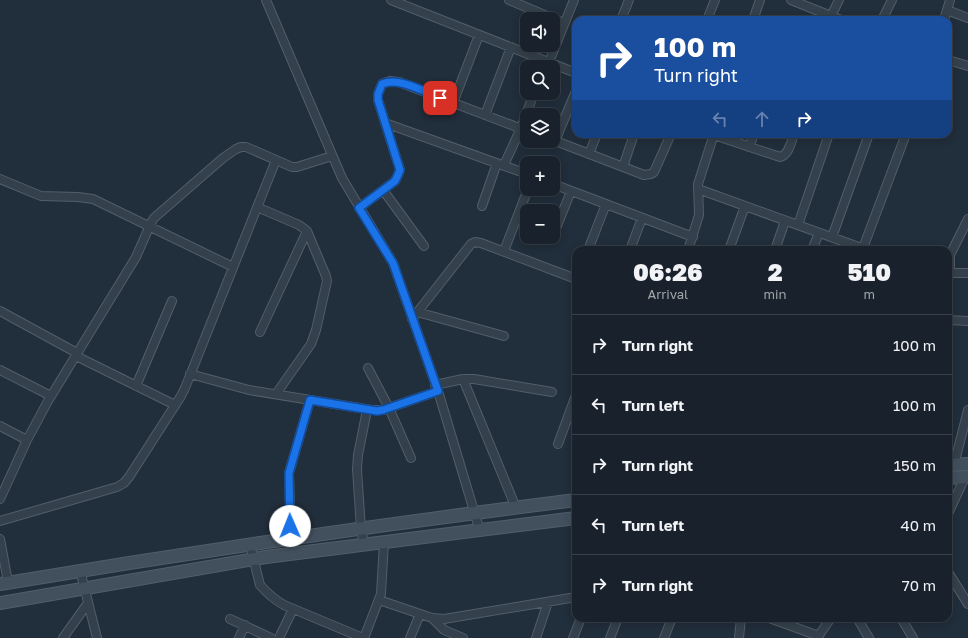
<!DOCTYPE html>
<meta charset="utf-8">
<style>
body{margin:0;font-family:"Golos Text",sans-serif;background:#222a34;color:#f1f3f6;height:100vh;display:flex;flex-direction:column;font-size:15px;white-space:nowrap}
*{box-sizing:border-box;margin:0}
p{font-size:13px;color:#9fa4a9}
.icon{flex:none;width:22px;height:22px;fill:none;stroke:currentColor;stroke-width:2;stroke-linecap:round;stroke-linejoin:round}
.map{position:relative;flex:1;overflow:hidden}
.drawer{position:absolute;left:572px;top:246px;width:380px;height:376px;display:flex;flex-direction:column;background:#19222c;border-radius:12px;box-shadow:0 2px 10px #0003,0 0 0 1px #373f48}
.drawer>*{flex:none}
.guide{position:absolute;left:572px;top:16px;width:380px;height:122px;border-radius:12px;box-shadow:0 2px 10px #0003,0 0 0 1px #373f48;background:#1a4fa0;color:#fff;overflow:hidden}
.buttons{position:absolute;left:520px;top:12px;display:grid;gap:8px}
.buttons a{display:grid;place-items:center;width:40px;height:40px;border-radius:8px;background:#19222c;box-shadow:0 2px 10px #0003,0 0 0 1px #373f48;font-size:20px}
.pin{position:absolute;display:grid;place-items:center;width:34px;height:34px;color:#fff;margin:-17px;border-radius:8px;box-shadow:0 2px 6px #0006}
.me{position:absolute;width:44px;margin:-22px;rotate:359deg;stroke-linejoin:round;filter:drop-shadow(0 0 3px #0008)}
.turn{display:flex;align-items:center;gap:14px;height:84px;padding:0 16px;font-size:18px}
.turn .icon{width:52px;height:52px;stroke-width:2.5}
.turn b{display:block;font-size:28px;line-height:34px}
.lanes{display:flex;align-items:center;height:38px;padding:0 16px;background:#0003;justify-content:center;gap:20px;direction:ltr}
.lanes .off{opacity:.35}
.eta{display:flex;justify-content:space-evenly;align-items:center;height:68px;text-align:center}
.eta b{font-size:24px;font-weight:800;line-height:28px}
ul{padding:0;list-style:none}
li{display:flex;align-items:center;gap:12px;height:60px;padding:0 16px;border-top:1px solid #373f48}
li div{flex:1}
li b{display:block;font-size:15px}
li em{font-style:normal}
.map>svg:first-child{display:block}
</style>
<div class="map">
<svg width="968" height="638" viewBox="0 0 968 638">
<rect width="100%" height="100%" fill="#212e3b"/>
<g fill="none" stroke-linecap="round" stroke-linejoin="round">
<defs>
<path id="street" d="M266 0 342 178 393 263 438 391 480 531
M391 0 576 73
M509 0 564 23
M791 0 841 20
M947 10 968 18
M831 16 839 0
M621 20 629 0
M707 20 715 0
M753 20 760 0
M882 20 892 0
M944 20 950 0
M948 60 968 66
M549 62 574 0
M453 103 479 35
M485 115 511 47
M385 123 527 174
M714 135 780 157C789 155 791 142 794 134
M553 140 644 175 651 174 654 172 671 134
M555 141 576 91
M749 147 754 134
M589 154 597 134
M504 165 521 128 534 93
M623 167 634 134
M0 179 41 196 78 197 93 199 233 267
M553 184 693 237
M698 189 867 250
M383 190 424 246
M482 206 497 163
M257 207 299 225 307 231 326 276 327 281 316 330 311 344 276 394
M359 208 395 181 397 177 400 170 378 100V94L382 84 390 81 399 82 527 131
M798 225 829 134
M553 236 571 191
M832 237 869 134
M863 248 906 134
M588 250 606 204
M630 250 642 218
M688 250 699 215 698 184 714 134
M729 250 745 206
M775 250 785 221
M812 250 819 233
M504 251 528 189
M948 273H968
M950 273V255L968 219
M0 311 77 353
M417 312 504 336
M412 319 471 244 475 242 481 243 576 279
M948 320 968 321
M260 332 307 231
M76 356 175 405
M368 368 389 408 411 458
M0 370 51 396
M190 374 249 390 372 410H383L438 391
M463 379 516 508
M435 385 463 379H474L552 392
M136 386 172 301
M0 426 27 440
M558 444 576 395
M954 465 968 410
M0 499 27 440 48 401 136 257 151 223 154 218 223 158 236 149 241 147H246L292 167H297L332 156
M948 514 965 477
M0 521 117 487 124 483 129 477 181 396 185 388 276 160
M0 539 8 582
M291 539 289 473 310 400
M250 545 260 585C267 593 275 600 284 605L363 638
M364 545 361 529 357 469 358 455 367 410
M80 570 97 638
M948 572 968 604
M379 600 432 618 444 619 576 597
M432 618 444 630 463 638
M769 618 819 636
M857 618 869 638
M901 618 913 638
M230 619 271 638
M63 638 88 603
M239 638 245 625
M279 638 293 609
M364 638 381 594 384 542
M410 638 420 614
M536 638 548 602
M573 638 581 618
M610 638 618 618
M664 638 672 618
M739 638 741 618
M817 638 831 618"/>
<path id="secondary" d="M948 465 968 464
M948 478 968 477
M0 584C191 552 384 524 576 500
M0 603 266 557 576 518"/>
</defs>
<!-- street casing -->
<use href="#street" stroke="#525e69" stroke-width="10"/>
<!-- secondary casing -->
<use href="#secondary" stroke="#525e69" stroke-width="14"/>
<!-- street -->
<use href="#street" stroke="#34404b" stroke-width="8"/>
<!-- secondary -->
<use href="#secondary" stroke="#42505e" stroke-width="12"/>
</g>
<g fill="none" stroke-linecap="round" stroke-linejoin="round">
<defs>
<path id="route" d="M290 526 289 473 310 400 377 411 383 410 438 391 393 263 359 208 395 181 397 177 400 170 378 100V94L382 84C399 77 423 91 440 98"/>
</defs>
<!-- route casing -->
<use href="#route" stroke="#114b97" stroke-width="10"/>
<!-- route -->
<use href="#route" stroke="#1a73e8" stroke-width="7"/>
</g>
</svg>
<div class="buttons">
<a><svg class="icon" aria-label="sound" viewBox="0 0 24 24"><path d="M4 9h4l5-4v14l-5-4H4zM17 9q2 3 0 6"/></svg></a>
<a><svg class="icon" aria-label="search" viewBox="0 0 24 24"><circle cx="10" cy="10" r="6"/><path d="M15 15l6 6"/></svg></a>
<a><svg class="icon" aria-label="layers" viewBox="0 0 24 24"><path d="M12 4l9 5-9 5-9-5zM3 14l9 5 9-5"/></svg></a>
<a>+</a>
<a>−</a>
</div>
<div class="pin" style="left:440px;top:98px;background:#d93025"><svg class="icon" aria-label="arrive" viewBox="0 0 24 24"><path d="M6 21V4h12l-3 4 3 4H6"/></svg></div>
<svg class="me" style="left:290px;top:526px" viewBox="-20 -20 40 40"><circle r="19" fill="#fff"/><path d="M0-13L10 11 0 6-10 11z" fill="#1a73e8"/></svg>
<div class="guide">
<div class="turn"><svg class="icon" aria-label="right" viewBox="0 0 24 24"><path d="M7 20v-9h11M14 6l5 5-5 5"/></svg><div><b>100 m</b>Turn right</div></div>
<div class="lanes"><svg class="icon off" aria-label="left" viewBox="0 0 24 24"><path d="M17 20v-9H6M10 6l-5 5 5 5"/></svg><svg class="icon off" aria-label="ahead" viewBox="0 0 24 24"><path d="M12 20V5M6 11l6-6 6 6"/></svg><svg class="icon" aria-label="right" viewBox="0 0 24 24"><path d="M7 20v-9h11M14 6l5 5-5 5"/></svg></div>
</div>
<section class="drawer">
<div class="eta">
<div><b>06:26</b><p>Arrival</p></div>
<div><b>2</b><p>min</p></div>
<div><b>510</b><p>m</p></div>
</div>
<ul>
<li><svg class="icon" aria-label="right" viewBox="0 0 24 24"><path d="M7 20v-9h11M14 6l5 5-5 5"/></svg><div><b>Turn right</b></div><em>100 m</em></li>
<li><svg class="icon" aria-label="left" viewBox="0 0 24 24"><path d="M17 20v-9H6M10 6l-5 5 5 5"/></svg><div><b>Turn left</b></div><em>100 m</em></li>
<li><svg class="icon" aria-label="right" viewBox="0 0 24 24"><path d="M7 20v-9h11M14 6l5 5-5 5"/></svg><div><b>Turn right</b></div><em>150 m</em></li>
<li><svg class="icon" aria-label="left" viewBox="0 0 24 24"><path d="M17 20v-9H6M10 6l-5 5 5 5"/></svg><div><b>Turn left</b></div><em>40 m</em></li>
<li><svg class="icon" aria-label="right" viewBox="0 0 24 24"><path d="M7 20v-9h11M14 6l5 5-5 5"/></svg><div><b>Turn right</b></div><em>70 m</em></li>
</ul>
</section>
</div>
